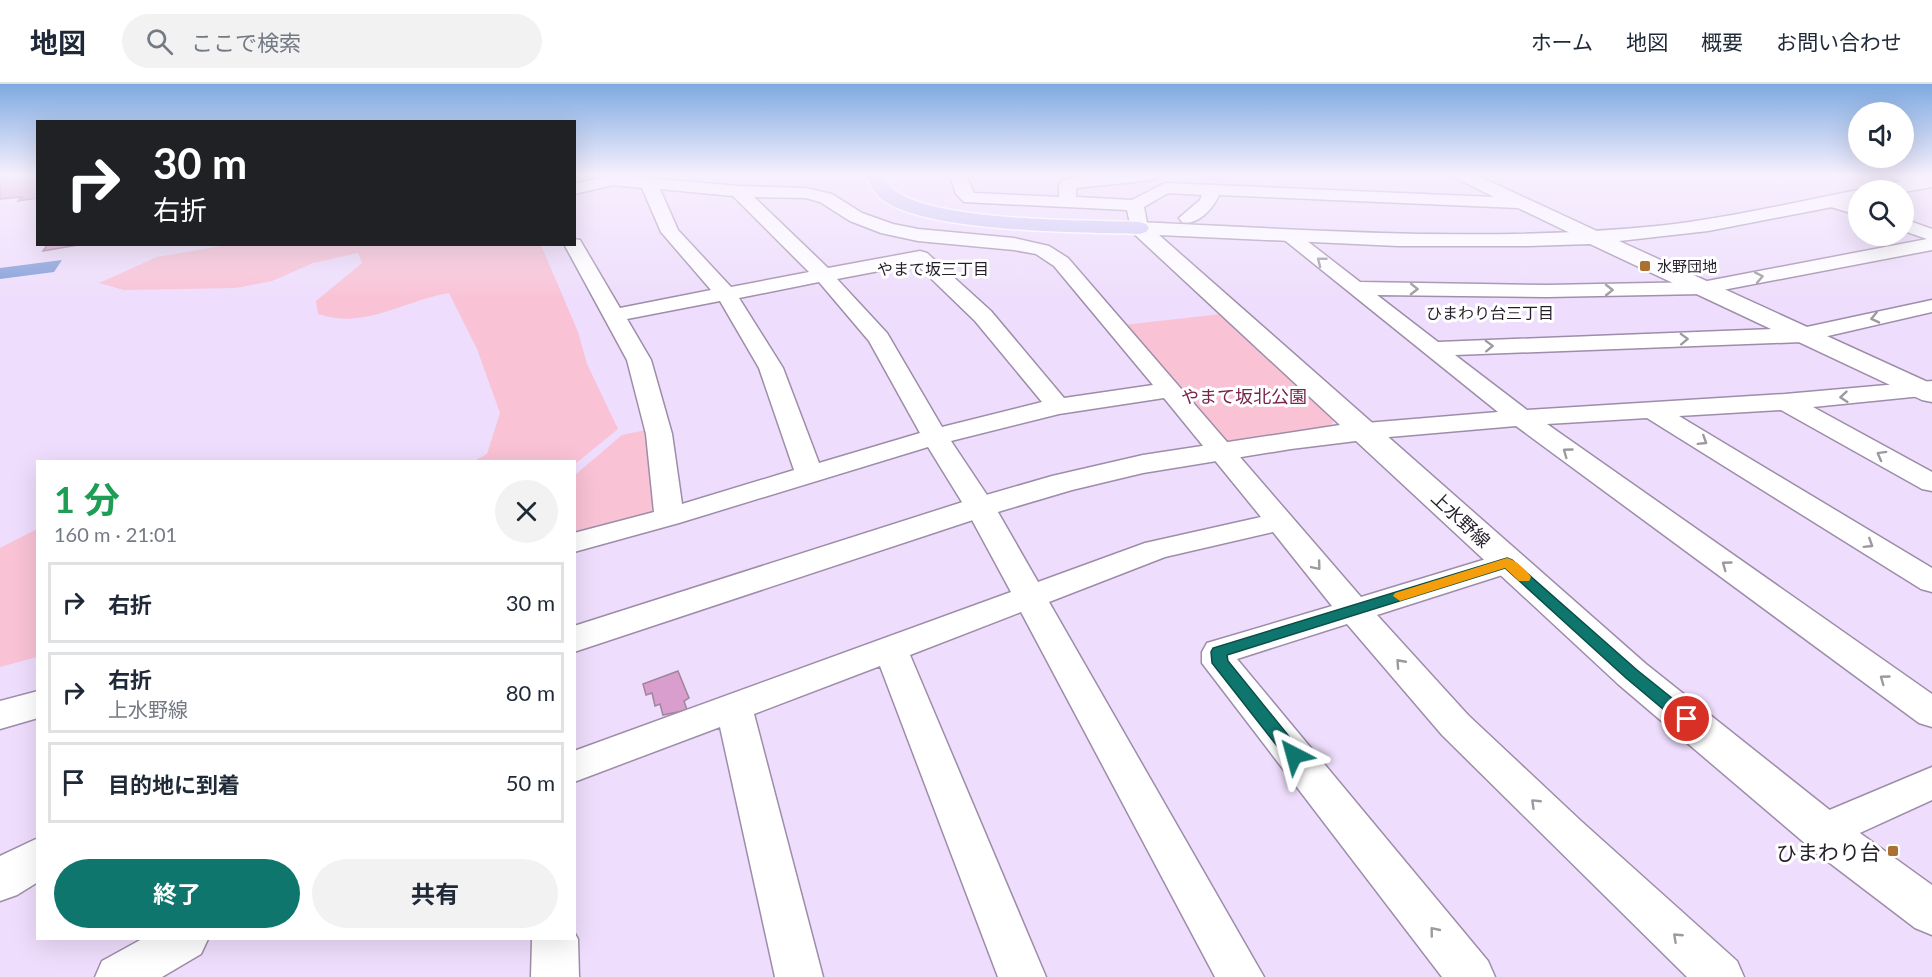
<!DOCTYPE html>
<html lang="ja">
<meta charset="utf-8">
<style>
body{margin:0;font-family:Lato,"Noto Sans JP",sans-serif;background:#f2f2f3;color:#1f2937;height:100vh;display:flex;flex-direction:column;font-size:22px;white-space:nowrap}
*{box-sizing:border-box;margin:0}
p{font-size:20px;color:#747a83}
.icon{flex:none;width:33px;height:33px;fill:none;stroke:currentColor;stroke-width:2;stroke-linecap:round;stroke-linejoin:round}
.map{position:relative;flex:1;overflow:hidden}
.details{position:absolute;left:36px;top:376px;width:540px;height:480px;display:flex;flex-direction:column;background:#fff;border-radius:0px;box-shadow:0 6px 24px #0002}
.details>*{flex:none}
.guide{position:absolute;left:36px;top:36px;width:540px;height:126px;border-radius:0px;box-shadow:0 6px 24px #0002;background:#202124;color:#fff;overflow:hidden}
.controls{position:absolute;left:1848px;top:18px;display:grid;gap:12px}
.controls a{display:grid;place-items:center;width:66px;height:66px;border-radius:50%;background:#fff;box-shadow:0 6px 24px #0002;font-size:30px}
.pin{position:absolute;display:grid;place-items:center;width:51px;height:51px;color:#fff;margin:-26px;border:3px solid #fff;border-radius:50%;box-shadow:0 2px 6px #0007}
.me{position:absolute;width:66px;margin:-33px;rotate:321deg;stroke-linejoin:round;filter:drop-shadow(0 0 4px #0008)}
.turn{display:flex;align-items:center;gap:21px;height:126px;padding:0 18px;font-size:27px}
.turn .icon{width:78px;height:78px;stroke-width:2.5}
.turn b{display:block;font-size:42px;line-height:51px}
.round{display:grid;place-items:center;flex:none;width:63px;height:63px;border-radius:32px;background:#f2f2f3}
.summary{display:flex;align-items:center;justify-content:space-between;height:102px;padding:0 18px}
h1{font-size:36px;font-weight:700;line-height:45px;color:#1e9e55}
.button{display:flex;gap:12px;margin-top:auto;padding:12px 18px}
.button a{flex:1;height:69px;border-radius:36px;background:#0f766e;color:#fff;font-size:24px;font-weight:700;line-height:69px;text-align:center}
.button a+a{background:#f2f2f3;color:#1f2937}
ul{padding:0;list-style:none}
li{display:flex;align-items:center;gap:18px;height:81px;margin:0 12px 9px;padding:0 6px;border:3px solid #e0e1e3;border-radius:0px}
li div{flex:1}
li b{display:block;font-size:22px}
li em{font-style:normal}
header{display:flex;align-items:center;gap:36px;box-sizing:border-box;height:84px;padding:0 30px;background:#fff;border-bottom:2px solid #e0e1e3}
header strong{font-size:28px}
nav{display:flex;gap:33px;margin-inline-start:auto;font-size:21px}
.search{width:420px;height:54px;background:#f2f2f3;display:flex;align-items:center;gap:15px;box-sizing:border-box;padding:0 21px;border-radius:33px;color:#747a83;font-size:22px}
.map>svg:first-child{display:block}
</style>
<header>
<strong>地図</strong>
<div class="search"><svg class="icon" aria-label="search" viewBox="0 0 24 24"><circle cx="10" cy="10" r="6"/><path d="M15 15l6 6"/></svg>ここで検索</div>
<nav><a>ホーム</a><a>地図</a><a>概要</a><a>お問い合わせ</a></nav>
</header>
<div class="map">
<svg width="1932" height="893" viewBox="0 0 1932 893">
<rect width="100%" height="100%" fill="#eeddfc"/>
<!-- green -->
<path fill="#f9c2d5" d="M227 161H541L578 248 587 280 618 345 575 380 574 378H472L487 370 500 329 477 265 449 209C405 216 364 246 318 230L316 217 362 179 358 169 313 179 272 197 236 204 124 206 99 199 157 173Z
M1221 230 1335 334 1330 343 1233 359 1222 355 1124 241Z
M646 346 659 423 648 434 575 454V391L622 351Z
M37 445V573L0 583V464Z"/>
<!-- water -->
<path fill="#7f9bd7" d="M62 176 54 188 0 195V184Z"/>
<!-- building -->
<path fill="#d99ece" stroke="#a0859b" stroke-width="1.5" d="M0 91H38V114L18 117 22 113 0 115Z
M48 160H84L43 167Z
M678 587 689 614 684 617 687 626 663 631 660 620 655 622 652 609 646 611 643 600Z"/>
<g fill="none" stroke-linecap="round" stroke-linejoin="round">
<defs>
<path id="minor" d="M613 91 738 102 806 104 832 110 862 129 893 140 918 145 1014 154 1049 162 1068 174 1361 513 1496 472 1507 469 1518 472 1523 479 1518 486 1377 531 1468 631 1581 737 1737 877 1744 893H1687L1442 651 1347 540 1237 575 1488 877 1495 893H1442L1202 579V568L1207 559 1332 522 1273 448 1165 473 1049 518 1264 893H1215L1021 528 910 571 1046 893H998L880 582 754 630 823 893H775L720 643 574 698V667L1011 508 965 423 928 363 679 439 574 468V449L654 428 646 350 627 276 564 160H574V155L580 156 620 224 711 206 661 148 642 104 613 101 574 110V100ZM660 105 733 112 809 188 731 203 678 146ZM754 113 806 114 820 118 850 137 881 149 918 157 1014 166 1036 170 1054 182 1153 301 1064 314 991 227 927 169 920 167 828 184ZM916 180 975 237 1042 318 942 343 887 249 837 195ZM819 198 869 257 920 349 819 379 783 284 739 214ZM720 217 759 284 794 386 682 420 672 350 651 276 627 235ZM1164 314 1261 433 1145 459 1038 498 995 423 951 357 1059 330Z
M950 91H966L974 109 1059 113V100C1068 88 1143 91 1160 91L1152 96 1076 104V113L1132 116 1165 99 1494 113 1456 94 1454 91H1476L1599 148 1601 152 1599 156H1585L1518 124 1219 111C1213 125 1197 142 1182 138L1179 134 1200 116 1202 111 1168 109 1144 123 1148 144 1146 148H1132L1127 126 964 118 956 110Z
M1890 91H1916L1931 95 1932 101 1925 104 1892 94Z
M1830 112 1858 120V131L1824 121 1821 117 1824 113Z
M1904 135 1932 145V166L1702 210 1547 213 1377 211 1438 258 1802 244 1932 216V228L1802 258 1455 271 1527 326 1785 310 1932 297V311L1813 323 1932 388V407L1922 405 1781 326 1679 332 1932 484V508L1921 505 1647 334 1547 340 1932 610V643L1919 639 1516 342 1366 355 1357 353 1353 347 1357 341 1366 339 1498 328 1277 150 1279 146H1293L1360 198 1547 201 1702 198 1927 155 1904 147Z
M38 607V634L0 645V617Z
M1932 683V716L1838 759 1823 764 1808 759 1802 747 1808 735Z
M574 848 578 855 579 893H531L532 855H574Z
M142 855H208L201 870 162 893H95L102 877Z"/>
<path id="tertiary" d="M1932 91V103L1904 108 1876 106 1878 102Z
M1858 106V118L1708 147 1619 157 1932 300V318L1922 316 1590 160 1528 162H1398L1159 151 1646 580 1846 739 1932 801V851L1915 844 1814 767 1618 600 1356 357 1291 365 1143 389 1072 406 991 430 574 568V542L969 416 1052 392 1143 371 1340 341 1132 148 1129 144 1132 140 1139 138C1311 146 1485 159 1657 142 1724 135 1791 119 1858 106Z
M38 754V798L17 811 0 817V772Z"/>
<path id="primary" d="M865 91H883C886 96 889 102 894 106 935 138 1084 136 1139 138L1146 140 1149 144 1146 148 1139 150C1081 148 923 149 880 114 874 109 869 98 865 91Z"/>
</defs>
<!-- minor casing -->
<use href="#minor" stroke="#9d8da9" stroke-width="3"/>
<!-- tertiary casing -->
<use href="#tertiary" stroke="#9d8da9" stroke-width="3"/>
<!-- primary casing -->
<use href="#primary" stroke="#fff" stroke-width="3"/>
<!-- minor -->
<use href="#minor" fill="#fff" fill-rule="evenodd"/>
<!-- tertiary -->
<use href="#tertiary" fill="#fff" fill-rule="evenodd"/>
<!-- primary -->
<use href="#primary" fill="#cbc7f4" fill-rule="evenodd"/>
</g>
<!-- one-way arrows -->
<defs><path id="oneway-chevron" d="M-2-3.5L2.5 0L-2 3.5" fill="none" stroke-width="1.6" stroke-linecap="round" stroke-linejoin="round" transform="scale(1.5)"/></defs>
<g stroke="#9d9a9f">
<use href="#oneway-chevron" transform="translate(1321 177) rotate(-142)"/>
<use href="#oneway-chevron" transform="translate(1759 193) rotate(-11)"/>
<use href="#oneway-chevron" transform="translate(1414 205) rotate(1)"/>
<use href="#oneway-chevron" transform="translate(1609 206) rotate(-1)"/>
<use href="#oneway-chevron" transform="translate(1875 234) rotate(167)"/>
<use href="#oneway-chevron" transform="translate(1684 255) rotate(-2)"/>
<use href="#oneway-chevron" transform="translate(1489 262) rotate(-2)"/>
<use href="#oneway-chevron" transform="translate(1844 313) rotate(175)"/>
<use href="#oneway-chevron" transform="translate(1703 357) rotate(32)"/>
<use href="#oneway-chevron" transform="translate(1567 368) rotate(-144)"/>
<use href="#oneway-chevron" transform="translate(1881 371) rotate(-151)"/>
<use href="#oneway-chevron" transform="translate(1869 460) rotate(32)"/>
<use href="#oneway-chevron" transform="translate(1726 481) rotate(-144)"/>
<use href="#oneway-chevron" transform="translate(1317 482) rotate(50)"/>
<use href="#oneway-chevron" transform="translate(1400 579) rotate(-132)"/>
<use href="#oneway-chevron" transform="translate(1884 595) rotate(-144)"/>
<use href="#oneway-chevron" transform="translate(1535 719) rotate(-136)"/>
<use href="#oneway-chevron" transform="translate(1434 847) rotate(-129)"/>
<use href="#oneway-chevron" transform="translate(1677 853) rotate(-137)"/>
</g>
<!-- sky -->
<linearGradient id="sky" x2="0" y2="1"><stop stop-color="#7eaae1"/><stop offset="0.42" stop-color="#f7f0fe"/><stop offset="1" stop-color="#f7f0fe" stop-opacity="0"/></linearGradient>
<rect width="1932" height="216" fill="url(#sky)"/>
<!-- route -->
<path fill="#0f766e" stroke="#0a4d48" stroke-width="1.5" d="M1507 474 1512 476 1637 586 1693 631 1695 635 1693 640 1687 642 1681 640 1626 594 1505 484 1227 571 1228 577 1300 666 1303 671 1300 676 1294 678 1288 676 1212 579 1211 568 1213 564Z"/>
<!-- slow -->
<path fill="#f59e0b" d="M1507 474C1516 476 1526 486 1531 493L1529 497H1519L1505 484 1400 517 1393 512 1395 509Z"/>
<!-- markers -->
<g fill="#ac7032" stroke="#fff" stroke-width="2">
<rect x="1639" y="176" width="12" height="12" rx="3"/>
<rect x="1887" y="761" width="12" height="12" rx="3"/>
</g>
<g text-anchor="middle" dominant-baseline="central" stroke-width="6" stroke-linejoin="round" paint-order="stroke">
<!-- far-poi labels -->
<g font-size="15" fill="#251f2a" stroke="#fff" text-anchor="start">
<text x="1657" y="182">水野団地</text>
</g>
<!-- far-neighbourhood labels -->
<g font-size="16" fill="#251f2a" stroke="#fff">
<text x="933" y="184">やまて坂三丁目</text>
<text x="1490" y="228">ひまわり台三丁目</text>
</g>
<!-- park labels -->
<g font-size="18" fill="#78244b" stroke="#fff">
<text x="1244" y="312">やまて坂北公園</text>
</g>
<!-- street labels -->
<g font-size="18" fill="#251f2a" stroke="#fff">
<text transform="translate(1461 435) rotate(43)">上水野線</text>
</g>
<!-- near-poi labels -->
<g font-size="21" fill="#251f2a" stroke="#fff" text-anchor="end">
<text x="1881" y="767">ひまわり台</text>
</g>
</g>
</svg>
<div class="controls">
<a><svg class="icon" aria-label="sound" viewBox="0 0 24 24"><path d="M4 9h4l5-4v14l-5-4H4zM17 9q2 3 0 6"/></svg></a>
<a><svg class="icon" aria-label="search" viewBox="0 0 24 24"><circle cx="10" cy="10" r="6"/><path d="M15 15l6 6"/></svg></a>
</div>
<div class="pin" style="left:1687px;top:635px;background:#d93025"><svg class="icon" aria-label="arrive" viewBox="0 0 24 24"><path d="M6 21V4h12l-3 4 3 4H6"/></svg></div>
<svg class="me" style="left:1294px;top:671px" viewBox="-20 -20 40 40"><path d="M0-17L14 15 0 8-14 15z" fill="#0f766e" stroke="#fff" stroke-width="4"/></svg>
<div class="guide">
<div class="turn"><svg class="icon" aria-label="right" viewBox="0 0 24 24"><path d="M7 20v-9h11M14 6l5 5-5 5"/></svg><div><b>30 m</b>右折</div></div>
</div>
<section class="details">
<div class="summary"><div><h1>1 分</h1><p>160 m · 21:01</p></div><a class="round"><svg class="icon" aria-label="close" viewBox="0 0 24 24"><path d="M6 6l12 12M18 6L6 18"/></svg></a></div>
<ul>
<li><svg class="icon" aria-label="right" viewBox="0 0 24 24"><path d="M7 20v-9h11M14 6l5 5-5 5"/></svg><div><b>右折</b></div><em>30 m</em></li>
<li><svg class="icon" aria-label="right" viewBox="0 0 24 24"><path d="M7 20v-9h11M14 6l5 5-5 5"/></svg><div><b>右折</b><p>上水野線</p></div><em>80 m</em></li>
<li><svg class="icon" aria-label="arrive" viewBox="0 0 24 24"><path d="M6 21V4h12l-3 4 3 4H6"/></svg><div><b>目的地に到着</b></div><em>50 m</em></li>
</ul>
<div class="button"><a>終了</a><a>共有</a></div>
</section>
</div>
